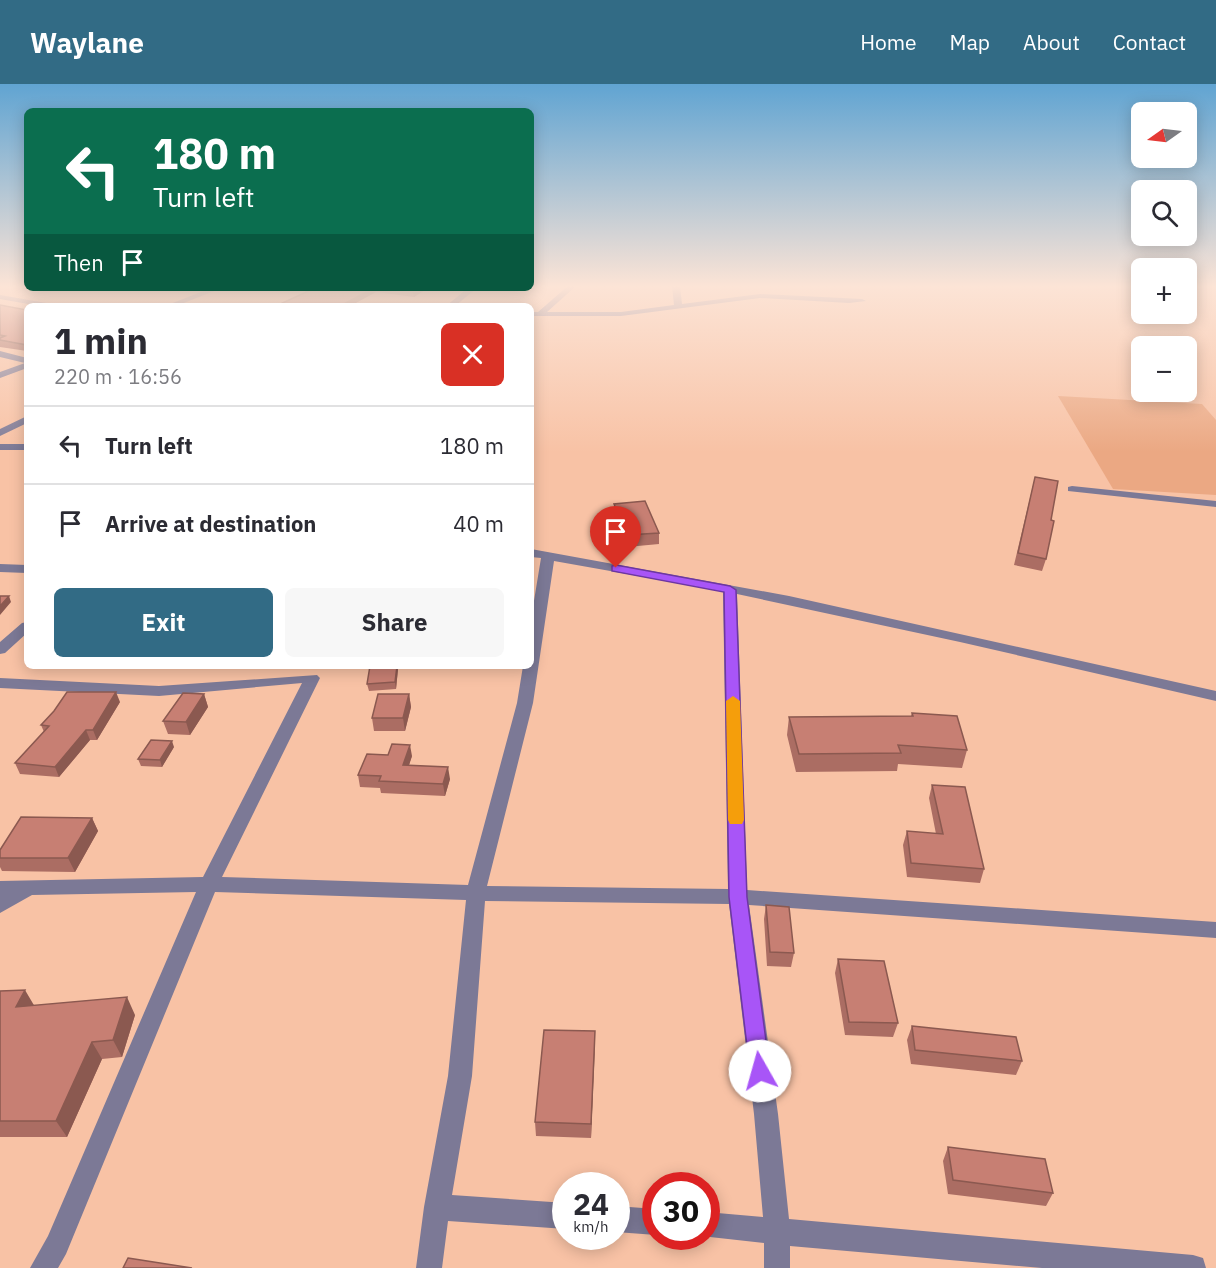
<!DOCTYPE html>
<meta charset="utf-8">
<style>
body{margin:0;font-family:"IBM Plex Sans",sans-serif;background:#f7f7f7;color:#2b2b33;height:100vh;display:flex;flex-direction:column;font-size:22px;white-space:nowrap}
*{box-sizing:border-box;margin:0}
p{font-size:20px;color:#7c7c81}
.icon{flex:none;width:33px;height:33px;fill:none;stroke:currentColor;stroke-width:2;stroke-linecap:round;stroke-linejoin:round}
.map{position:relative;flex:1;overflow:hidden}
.sheet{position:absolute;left:24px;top:219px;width:510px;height:366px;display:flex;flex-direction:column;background:#fff;border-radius:9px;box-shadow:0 3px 15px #0003}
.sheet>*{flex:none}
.top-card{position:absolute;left:24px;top:24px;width:510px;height:183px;border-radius:9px;box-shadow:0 3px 15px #0003;background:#0b6e4f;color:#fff;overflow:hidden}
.needle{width:39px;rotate:256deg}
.fabs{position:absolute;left:1131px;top:18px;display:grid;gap:12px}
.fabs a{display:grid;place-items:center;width:66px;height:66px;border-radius:9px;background:#fff;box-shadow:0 3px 15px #0003;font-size:30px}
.speed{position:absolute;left:552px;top:1088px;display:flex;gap:12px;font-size:30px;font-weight:700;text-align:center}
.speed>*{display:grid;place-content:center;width:78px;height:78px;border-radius:50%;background:#fff;box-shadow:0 3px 15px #0003;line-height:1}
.speed small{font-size:15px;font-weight:400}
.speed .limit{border:9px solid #d22;background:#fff;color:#111}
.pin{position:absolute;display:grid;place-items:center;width:51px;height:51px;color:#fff;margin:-62px -26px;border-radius:50% 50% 50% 0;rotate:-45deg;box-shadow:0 0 6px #0007}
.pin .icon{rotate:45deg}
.me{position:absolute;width:66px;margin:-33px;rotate:353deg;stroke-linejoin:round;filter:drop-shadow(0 0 4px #0008)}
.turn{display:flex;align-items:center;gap:21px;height:126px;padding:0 30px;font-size:27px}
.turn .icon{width:78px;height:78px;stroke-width:2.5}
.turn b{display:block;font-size:42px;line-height:51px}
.then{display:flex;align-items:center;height:57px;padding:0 30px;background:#0003;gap:12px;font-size:22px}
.round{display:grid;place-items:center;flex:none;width:63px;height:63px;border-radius:9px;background:#f7f7f7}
.head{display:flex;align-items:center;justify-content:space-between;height:102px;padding:0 30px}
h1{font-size:36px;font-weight:800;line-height:45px}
.action{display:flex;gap:12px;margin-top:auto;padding:12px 30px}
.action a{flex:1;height:69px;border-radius:9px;background:#326b85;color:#fff;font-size:24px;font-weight:800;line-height:69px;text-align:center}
.action a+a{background:#f7f7f7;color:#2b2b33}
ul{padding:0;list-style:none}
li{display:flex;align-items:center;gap:18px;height:78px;padding:0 30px;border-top:2px solid #e1e1e2}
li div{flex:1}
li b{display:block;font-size:22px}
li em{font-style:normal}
header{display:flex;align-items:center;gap:36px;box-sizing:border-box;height:84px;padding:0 30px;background:#326b85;color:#fff}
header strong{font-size:28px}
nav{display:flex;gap:33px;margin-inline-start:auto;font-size:21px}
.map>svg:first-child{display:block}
</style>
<header>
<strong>Waylane</strong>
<nav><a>Home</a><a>Map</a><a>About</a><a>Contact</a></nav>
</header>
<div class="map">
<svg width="1216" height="1184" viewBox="0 0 1216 1184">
<rect width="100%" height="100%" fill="#f8c2a5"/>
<!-- green -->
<path fill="#eba883" d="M1058 312 1202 320 1216 336V411L1113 405Z"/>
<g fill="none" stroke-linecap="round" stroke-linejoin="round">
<!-- minor -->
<path fill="#7c7996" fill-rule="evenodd" d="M568 202H576L547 228H621L674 221 672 202H680L682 220 760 210 862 215 866 217 849 219 760 214 621 232H531V228H538Z
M211 204H222L176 222H165Z
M308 204H317L313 206Z
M468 204H477L455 222H446Z
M0 211 52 220 56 222H39L0 215Z
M0 267 27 274V284L0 294V288L25 279 0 273Z
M27 332V339L0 352V345Z
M0 360H27V366H0Z
M1072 402 1216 417V423L1068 407V403Z
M531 465 789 512 1216 607V617L960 558 737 510 747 806 1216 838V854L749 821 778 1030 789 1135 1193 1171 1203 1174 1206 1184H1042L790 1162V1184H764V1159L701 1152H706V1128L763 1133 754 1030 729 820 485 817 472 992 452 1111 566 1119V1145L448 1137 442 1184H416L424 1123 448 992 466 816 215 808 66 1170 58 1184H30L48 1152 196 808 32 811 0 829V797L203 793 302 599 159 612 0 604V594L159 602 317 591 320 594 222 793 468 801 517 619 523 582H531V535L541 474 531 473ZM554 477 723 507 728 805 487 802 533 619Z
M0 480 27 481V489L0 488Z
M27 538V549L5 569 0 570V558L22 539Z
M616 1122 656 1125V1151L616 1148Z"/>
</g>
<!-- wall -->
<path fill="#ab6d63" d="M330 204H428L414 213 376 208 350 222H276Z
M0 221 27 226V267L0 263Z
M1035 393 1046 475 1042 487 1014 481Z
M614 420 659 449V460L627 463 614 431Z
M398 585 396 605 369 607 367 600Z
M204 610 208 623 190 651 168 650 163 637Z
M409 610 411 623 405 647H374L372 634Z
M120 618 97 656H90L59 693 20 690 15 679 44 648 41 641Z
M912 629 967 666 962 684 898 680 897 687 796 688 787 651 789 633 911 632Z
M174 663 162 683 141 682 138 675Z
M412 672 409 681 450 695 445 712 381 709 380 704 360 703 358 691Z
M932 701 984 785 980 799 907 793 903 761 907 747 936 750 929 714Z
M92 734 98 747 75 788 2 787 0 783V766Z
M766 821 794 869 791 883 767 882 764 835Z
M838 875 898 939 893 953 845 951 835 889Z
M0 907 34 921 135 931 122 973 102 975 67 1053H0Z
M912 942 1022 977 1016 991 911 980 907 956Z
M595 947 591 1054 536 1052 535 1038Z
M948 1063 1053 1109 1046 1122 948 1110 943 1077Z"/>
<!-- shaded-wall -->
<path fill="#8b5950" d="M374 204H375L376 208 350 222H340Z
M420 204H428L414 213 413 208Z
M9 512 11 518 0 531V522Z
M397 582 398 585 396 605 395 598Z
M116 608 120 618 97 656 93 646Z
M204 610 208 623 190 651 186 638Z
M409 610 411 623 405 647 403 634Z
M86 646 90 656 59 693 55 683Z
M172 657 174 663 162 683 160 676Z
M410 661 412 672 405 693 403 681Z
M448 683 450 695 445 712 443 700Z
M92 734 98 747 75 788 68 774Z
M25 906 35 923H16Z
M127 913 135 931 122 973 113 956Z
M595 947V961L591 1054V1040Z
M92 958 102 975 67 1053 56 1037Z"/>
<!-- building -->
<path fill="#c77f73" stroke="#8b5950" stroke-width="1.5" d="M315 204 328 205 330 204H374L340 222H276Z
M381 204H420L413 208Z
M0 221 27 226V261L0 256V254L5 252 0 251Z
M1035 393 1058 397 1051 436 1054 437 1046 475 1018 469Z
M645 417 659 449 627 451 614 420Z
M0 512H9L0 522Z
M370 582H397L395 598 367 600Z
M67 608H116L93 646H86L55 683 15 679 49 642 41 641 54 627Z
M183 609 204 610 186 638 163 637Z
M378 610H409L403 634H372Z
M912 629 957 632 967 666 898 661 901 669 799 670 789 633 913 632Z
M151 656 172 657 160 676 138 675Z
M392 660 410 661 403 681 448 683 443 700 379 697 381 692 358 691 367 670 388 671Z
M932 701 965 703 984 785 911 779 907 747 943 750Z
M21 733 92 734 68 774H0V766Z
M766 821 789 823 794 869 770 868Z
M838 875 884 877 898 939 849 938Z
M25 906 16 923 127 913 113 956 92 958 56 1037H0V907Z
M912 942 1016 953 1022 977 915 966Z
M544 946 595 947 591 1040 535 1038Z
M948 1063 1045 1075 1053 1109 953 1096Z
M128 1174 192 1184H123Z"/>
<!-- sky -->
<linearGradient id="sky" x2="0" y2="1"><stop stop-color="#60a4d2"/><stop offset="0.55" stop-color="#fce4d6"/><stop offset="1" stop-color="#fce4d6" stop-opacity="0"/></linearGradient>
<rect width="1216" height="368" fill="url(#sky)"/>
<!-- route -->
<path fill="#a855f7" stroke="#6d37a1" stroke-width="1.5" d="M616 481 730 502 736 506 747 813 770 987 767 993 760 996 753 993 750 987 729 813 724 508 612 487V482Z"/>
<!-- slow -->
<path fill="#f59e0b" d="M733 612 740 617 744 736 742 740H730L728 736 726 617Z"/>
</svg>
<div class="fabs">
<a><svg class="needle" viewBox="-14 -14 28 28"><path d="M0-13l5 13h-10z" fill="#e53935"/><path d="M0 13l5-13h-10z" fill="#7c7c81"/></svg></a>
<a><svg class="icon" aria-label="search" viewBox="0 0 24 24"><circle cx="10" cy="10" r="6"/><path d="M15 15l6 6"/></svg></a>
<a>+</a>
<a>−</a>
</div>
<div class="speed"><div>24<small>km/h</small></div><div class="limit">30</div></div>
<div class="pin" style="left:616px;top:484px;background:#d93025"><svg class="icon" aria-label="arrive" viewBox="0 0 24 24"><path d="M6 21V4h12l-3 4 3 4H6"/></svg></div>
<svg class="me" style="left:760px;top:987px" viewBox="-20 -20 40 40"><circle r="19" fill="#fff"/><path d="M0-13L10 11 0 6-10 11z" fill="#a855f7"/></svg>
<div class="top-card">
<div class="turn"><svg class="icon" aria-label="left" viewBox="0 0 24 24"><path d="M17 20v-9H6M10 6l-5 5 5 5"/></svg><div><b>180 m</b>Turn left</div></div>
<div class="then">Then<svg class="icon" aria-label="arrive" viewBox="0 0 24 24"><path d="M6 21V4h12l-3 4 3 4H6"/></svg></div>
</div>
<section class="sheet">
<div class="head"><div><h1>1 min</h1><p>220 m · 16:56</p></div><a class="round" style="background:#d93025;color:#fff"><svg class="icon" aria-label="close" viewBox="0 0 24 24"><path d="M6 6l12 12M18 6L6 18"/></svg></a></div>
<ul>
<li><svg class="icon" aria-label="left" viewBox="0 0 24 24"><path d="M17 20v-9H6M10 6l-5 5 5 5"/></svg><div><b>Turn left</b></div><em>180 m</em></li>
<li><svg class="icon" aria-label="arrive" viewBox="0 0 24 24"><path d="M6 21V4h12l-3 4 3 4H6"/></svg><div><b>Arrive at destination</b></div><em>40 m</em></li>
</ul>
<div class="action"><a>Exit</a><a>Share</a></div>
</section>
</div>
